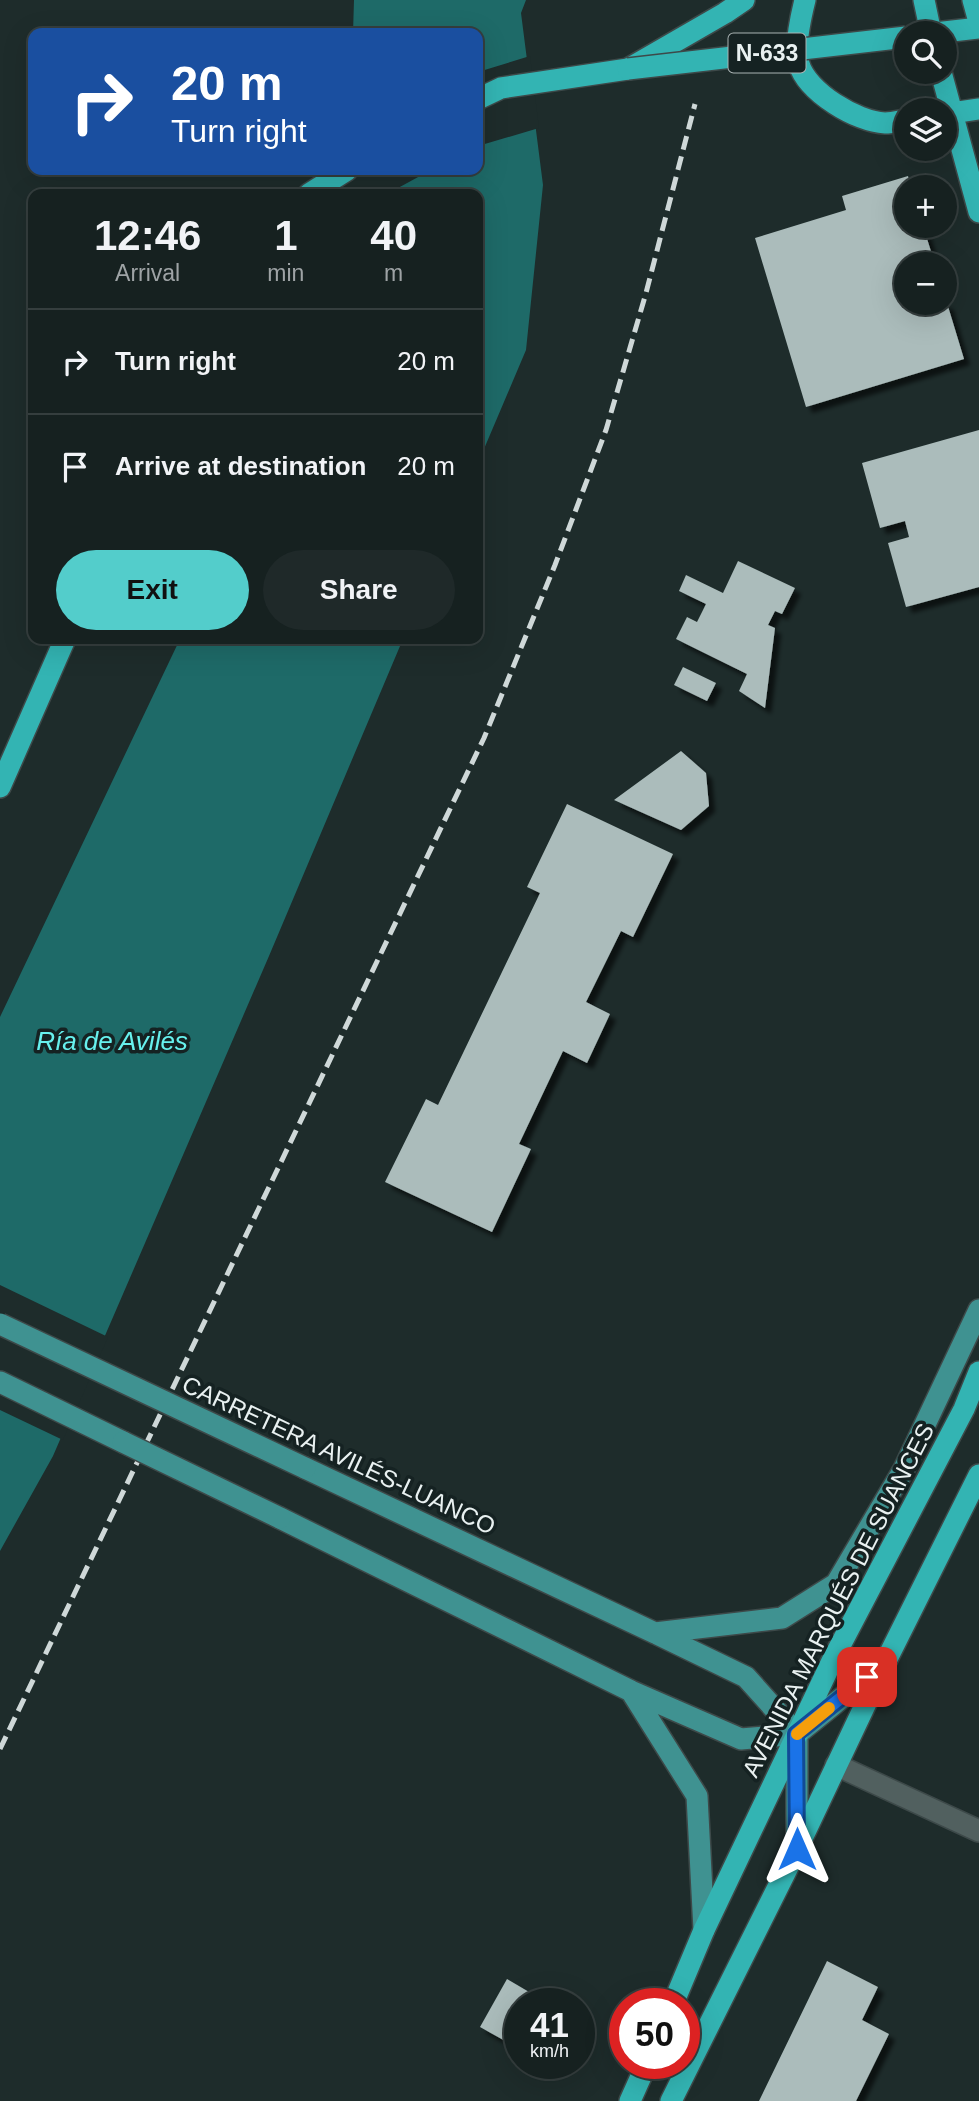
<!DOCTYPE html>
<meta charset="utf-8">
<style>
body{margin:0;font-family:Helvetica,sans-serif;background:#1f2929;color:#f1f3f6;height:100vh;display:flex;flex-direction:column;font-size:26px;white-space:nowrap}
*{box-sizing:border-box;margin:0}
p{font-size:23px;color:#9ea3a5}
.icon{flex:none;width:38px;height:38px;fill:none;stroke:currentColor;stroke-width:2;stroke-linecap:round;stroke-linejoin:round}
.map{position:relative;flex:1;overflow:hidden}
.panel{position:absolute;left:28px;top:189px;width:455px;height:455px;display:flex;flex-direction:column;background:#162120;border-radius:14px;box-shadow:0 7px 28px #0002,0 0 0 2px #353e3e}
.panel>*{flex:none}
.hud{position:absolute;left:28px;top:28px;width:455px;height:147px;border-radius:14px;box-shadow:0 7px 28px #0002,0 0 0 2px #353e3e;background:#1a4fa0;color:#fff;overflow:hidden}
.tools{position:absolute;left:894px;top:21px;display:grid;gap:14px}
.tools a{display:grid;place-items:center;width:63px;height:63px;border-radius:50%;background:#162120;box-shadow:0 7px 28px #0002,0 0 0 2px #353e3e;font-size:35px}
.speed{position:absolute;left:504px;top:1988px;display:flex;gap:14px;font-size:35px;font-weight:700;text-align:center}
.speed>*{display:grid;place-content:center;width:91px;height:91px;border-radius:50%;background:#162120;box-shadow:0 7px 28px #0002,0 0 0 2px #353e3e;line-height:1}
.speed small{font-size:18px;font-weight:400}
.speed .limit{border:10px solid #d22;background:#fff;color:#111}
.pin{position:absolute;display:grid;place-items:center;width:60px;height:60px;color:#fff;margin:-30px;border-radius:14px;box-shadow:0 4px 10px #0006}
.me{position:absolute;width:77px;margin:-38px;rotate:0deg;stroke-linejoin:round;filter:drop-shadow(0 0 5px #0008)}
.turn{display:flex;align-items:center;gap:24px;height:147px;padding:0 28px;font-size:32px}
.turn .icon{width:91px;height:91px;stroke-width:2.5}
.turn b{display:block;font-size:49px;line-height:60px}
.eta{display:flex;justify-content:space-evenly;align-items:center;height:119px;text-align:center}
.eta b{font-size:42px;font-weight:700;line-height:49px}
.cta{display:flex;gap:14px;margin-top:auto;padding:14px 28px}
.cta a{flex:1;height:80px;border-radius:42px;background:#53cdcb;color:#111;font-size:28px;font-weight:700;line-height:80px;text-align:center}
.cta a+a{background:#1f2929;color:#f1f3f6}
ul{padding:0;list-style:none}
li{display:flex;align-items:center;gap:21px;height:105px;padding:0 28px;border-top:2px solid #353e3e}
li div{flex:1}
li b{display:block;font-size:26px}
li em{font-style:normal}
.map>svg:first-child{display:block}
</style>
<div class="map">
<svg width="979" height="2101" viewBox="0 0 979 2101">
<defs>
<filter id="shadow"><feDropShadow dx="6" dy="6" stdDeviation="2" flood-color="#0009"/></filter>
</defs>
<rect width="100%" height="100%" fill="#1e2c2b"/>
<!-- water -->
<path fill="#1e6a68" d="M354 0H526L521 13 543 185 526 350 478 463V194H350V170H478V33H353Z
M180 639H403L269 956 53 1456 0 1551V1017Z"/>
<!-- pier -->
<path fill="#1e2c2b" d="M530 56 539 128 478 146V72Z
M347 170H431L387 194H346Z
M0 1285 108 1337 63 1440 0 1410Z"/>
<!-- building -->
<path fill="#abbcbb" filter="url(#shadow)" d="M908 176 911 187H906V226H923L935 264H906V303H947L964 359 806 407 755 238 846 210 842 196Z
M979 430V587L906 607 888 543 909 537 905 521 880 528 862 463Z
M738 561 795 588 782 614 775 611 768 625 775 628 765 708 739 691 747 674 676 639 687 617 697 622 706 604 679 591 686 575 723 593Z
M683 667 716 683 707 701 674 685Z
M681 751 706 773 709 806 681 830 614 800Z
M567 804 673 854 633 937 621 931 586 1002 610 1014 587 1063 563 1051 519 1144 531 1149 492 1232 385 1182 426 1099 438 1105 540 893 527 887Z
M827 1961 878 1987 862 2020 889 2034 856 2101H759Z
M507 1979 541 1999 538 2004H520V2036L514 2046 480 2027Z"/>
<g fill="none" stroke-linecap="round" stroke-linejoin="round">
<defs>
<path id="minor" d="M836 1765 979 1831"/>
<path id="major" d="M0 1382 123 1442
M305 1468 655 1633 746 1677 797 1734V1849
M280 1518 631 1691 741 1739 797 1734 885 1663
M655 1633 782 1618 836 1584 904 1469 979 1310
M631 1691 697 1796 704 1930"/>
<path id="highway" d="M805 0C801 16 794 48 799 64 807 92 857 122 885 123 892 123 900 121 906 120
M924 0 931 33
M973 0 979 22
M935 33 979 28
M941 72 979 212
M478 99 501 88 628 69 725 13 744 0
M945 114 979 109
M309 194 347 170
M0 787 65 639
M673 2004 704 1930 832 1661 964 1409 979 1372
M630 2101 647 2063
M671 2101 797 1849 885 1663 979 1475"/>
</defs>
<!-- minor casing -->
<use href="#minor" stroke="#3d4949" stroke-width="24"/>
<!-- major casing -->
<use href="#major" stroke="#3d4949" stroke-width="24"/>
<!-- highway casing -->
<use href="#highway" stroke="#3d4949" stroke-width="24"/>
<!-- minor -->
<use href="#minor" stroke="#51605f" stroke-width="21"/>
<!-- major -->
<use href="#major" stroke="#3f9291" stroke-width="21"/>
<!-- highway -->
<use href="#highway" stroke="#33b4b3" stroke-width="21"/>
<!-- rail -->
<path stroke="#cfd8d8" stroke-width="5" stroke-dasharray="14 7" stroke-linecap="butt" d="M0 1749 484 738 555 565 606 430 646 293 695 104"/>
<defs>
<path id="major-bridge" d="M0 1324 305 1468
M123 1442 280 1518"/>
<path id="highway-bridge" d="M628 69 906 37"/>
</defs>
<!-- major-bridge casing -->
<use href="#major-bridge" stroke="#3d4949" stroke-width="24" stroke-linecap="butt"/>
<!-- highway-bridge casing -->
<use href="#highway-bridge" stroke="#3d4949" stroke-width="24" stroke-linecap="butt"/>
<!-- major-bridge -->
<use href="#major-bridge" stroke="#3f9291" stroke-width="21"/>
<!-- highway-bridge -->
<use href="#highway-bridge" stroke="#33b4b3" stroke-width="21"/>
</g>
<g fill="none" stroke-linecap="round" stroke-linejoin="round">
<defs>
<path id="route" d="M797 1849 796 1734 867 1677"/>
</defs>
<!-- route casing -->
<use href="#route" stroke="#114b97" stroke-width="18"/>
<!-- route -->
<use href="#route" stroke="#1a73e8" stroke-width="12"/>
<!-- slow -->
<path stroke="#f59e0b" stroke-width="12" d="M797 1734 829 1708"/>
</g>
<g text-anchor="middle" dominant-baseline="central" stroke-width="7" stroke-linejoin="round" paint-order="stroke">
<!-- shield labels -->
<rect fill="#152222" stroke="#a9b3b3" stroke-width="2" x="728.5" y="33.5" width="77" height="39" rx="5"/>
<g font-size="23" font-weight="bold" fill="#e9f1f1">
<text x="767" y="53">N-633</text>
</g>
<!-- street labels -->
<g font-size="24" fill="#e9f1f1" stroke="#152222">
<text transform="translate(339 1455) rotate(25)">CARRETERA AVILÉS-LUANCO</text>
<text transform="translate(838 1600) rotate(-63)">AVENIDA MARQUÉS DE SUANCES</text>
</g>
<!-- water labels -->
<g font-size="26" font-style="italic" fill="#67f1ee" stroke="#152222">
<text x="112" y="1041">Ría de Avilés</text>
</g>
</g>
</svg>
<div class="tools">
<a><svg class="icon" aria-label="search" viewBox="0 0 24 24"><circle cx="10" cy="10" r="6"/><path d="M15 15l6 6"/></svg></a>
<a><svg class="icon" aria-label="layers" viewBox="0 0 24 24"><path d="M12 4l9 5-9 5-9-5zM3 14l9 5 9-5"/></svg></a>
<a>+</a>
<a>−</a>
</div>
<div class="speed"><div>41<small>km/h</small></div><div class="limit">50</div></div>
<div class="pin" style="left:867px;top:1677px;background:#d93025"><svg class="icon" aria-label="arrive" viewBox="0 0 24 24"><path d="M6 21V4h12l-3 4 3 4H6"/></svg></div>
<svg class="me" style="left:797px;top:1849px" viewBox="-20 -20 40 40"><path d="M0-17L14 15 0 8-14 15z" fill="#1a73e8" stroke="#fff" stroke-width="4"/></svg>
<div class="hud">
<div class="turn"><svg class="icon" aria-label="right" viewBox="0 0 24 24"><path d="M7 20v-9h11M14 6l5 5-5 5"/></svg><div><b>20 m</b>Turn right</div></div>
</div>
<section class="panel">
<div class="eta">
<div><b>12:46</b><p>Arrival</p></div>
<div><b>1</b><p>min</p></div>
<div><b>40</b><p>m</p></div>
</div>
<ul>
<li><svg class="icon" aria-label="right" viewBox="0 0 24 24"><path d="M7 20v-9h11M14 6l5 5-5 5"/></svg><div><b>Turn right</b></div><em>20 m</em></li>
<li><svg class="icon" aria-label="arrive" viewBox="0 0 24 24"><path d="M6 21V4h12l-3 4 3 4H6"/></svg><div><b>Arrive at destination</b></div><em>20 m</em></li>
</ul>
<div class="cta"><a>Exit</a><a>Share</a></div>
</section>
</div>
